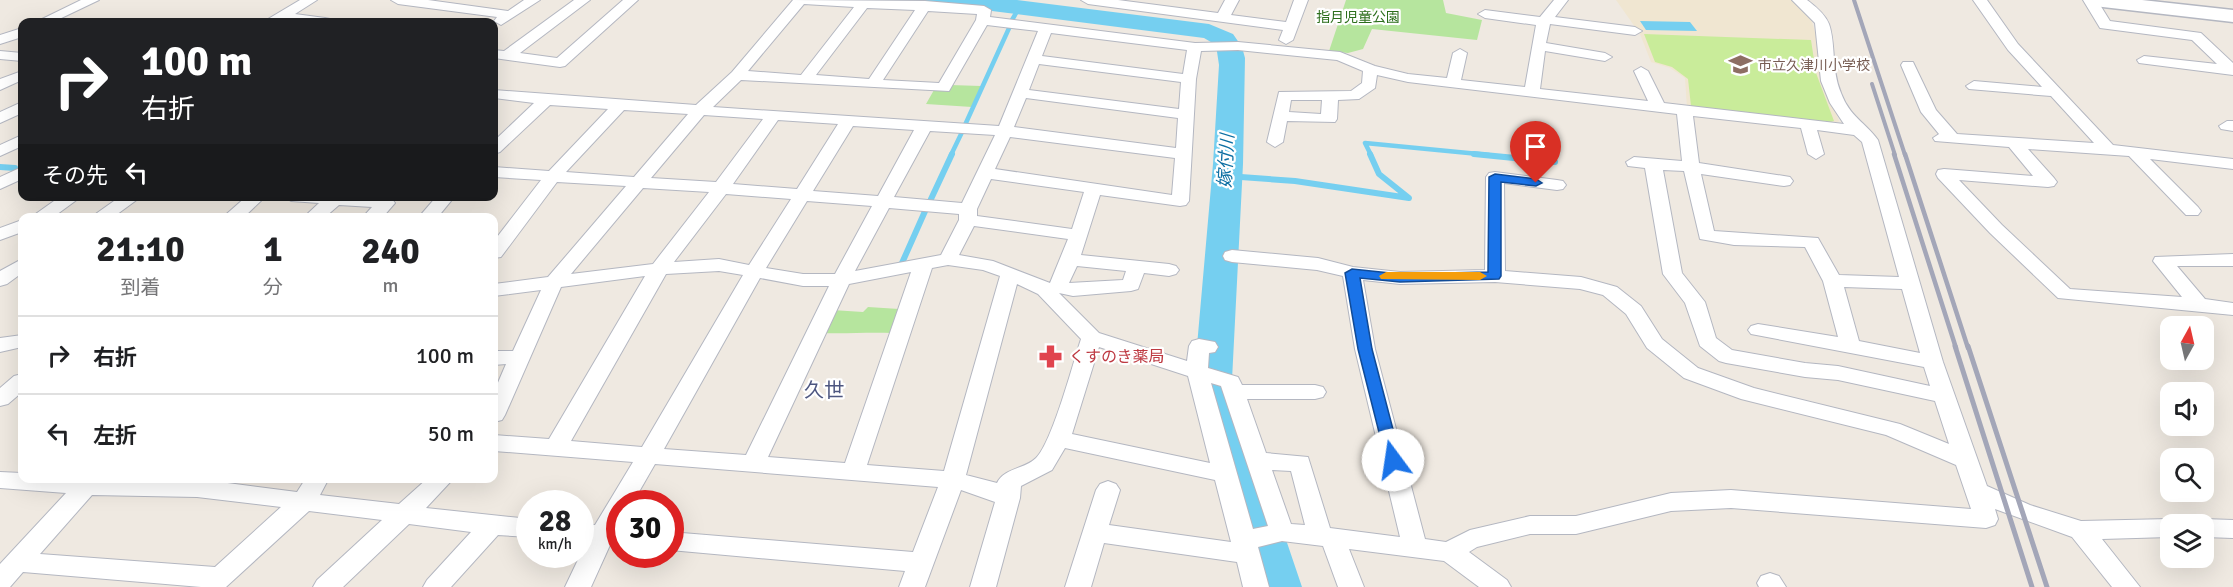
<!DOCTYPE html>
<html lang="ja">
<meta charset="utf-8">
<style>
body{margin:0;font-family:Signika,"Noto Sans JP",sans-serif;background:#f6f6f6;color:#202124;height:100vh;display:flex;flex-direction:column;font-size:22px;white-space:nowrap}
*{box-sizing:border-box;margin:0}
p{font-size:20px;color:#757577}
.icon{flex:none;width:33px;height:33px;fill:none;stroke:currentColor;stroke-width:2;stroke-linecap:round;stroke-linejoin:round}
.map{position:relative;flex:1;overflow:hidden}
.details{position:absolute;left:18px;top:213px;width:480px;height:270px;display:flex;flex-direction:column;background:#fff;border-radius:12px;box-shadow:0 6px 24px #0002}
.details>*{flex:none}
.banner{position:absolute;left:18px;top:18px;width:480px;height:183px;border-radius:12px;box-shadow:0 6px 24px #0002;background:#202124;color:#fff;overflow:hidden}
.needle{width:39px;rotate:8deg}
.controls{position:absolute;left:2160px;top:316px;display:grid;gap:12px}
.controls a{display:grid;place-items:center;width:54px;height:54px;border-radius:12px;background:#fff;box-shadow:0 6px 24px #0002;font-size:30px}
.speed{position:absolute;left:516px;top:490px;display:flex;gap:12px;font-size:30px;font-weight:700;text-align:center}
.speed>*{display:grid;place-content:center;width:78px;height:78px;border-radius:50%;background:#fff;box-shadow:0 6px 24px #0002;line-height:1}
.speed small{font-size:15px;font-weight:400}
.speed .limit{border:9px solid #d22;background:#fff;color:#111}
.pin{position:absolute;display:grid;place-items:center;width:51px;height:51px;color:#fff;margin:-62px -26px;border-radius:50% 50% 50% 0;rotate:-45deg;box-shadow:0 0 6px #0007}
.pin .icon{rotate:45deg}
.me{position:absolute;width:66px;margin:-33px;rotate:346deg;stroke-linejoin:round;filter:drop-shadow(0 0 4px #0008)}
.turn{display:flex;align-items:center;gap:21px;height:126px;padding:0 24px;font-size:27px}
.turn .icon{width:78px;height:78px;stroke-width:2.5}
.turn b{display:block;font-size:42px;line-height:51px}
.then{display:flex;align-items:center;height:57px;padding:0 24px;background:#0003;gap:12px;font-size:22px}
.eta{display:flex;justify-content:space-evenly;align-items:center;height:102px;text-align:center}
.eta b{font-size:36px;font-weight:700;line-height:42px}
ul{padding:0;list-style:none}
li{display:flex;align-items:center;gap:18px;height:78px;padding:0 24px;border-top:2px solid #e0e0e0}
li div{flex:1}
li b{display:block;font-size:22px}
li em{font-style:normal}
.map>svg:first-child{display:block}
</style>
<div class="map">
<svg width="2233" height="587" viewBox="0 0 2233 587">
<rect width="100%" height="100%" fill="#efe9e1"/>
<!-- education -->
<path fill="#f0e6d1" d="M1616 0H1795L1803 7 1812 22 1818 43 1821 74 1839 121 1832 125 1687 108 1685 78 1670 68 1651 62 1640 34Z"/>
<!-- green -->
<path fill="#b6e59e" d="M1346 0H1443L1446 13 1482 20 1477 40 1372 29 1363 49 1348 53 1329 51Z
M950 85 981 86 972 107 926 104 934 90Z
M868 307 899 309 892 333C867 332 845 334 821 333L832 310 863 312Z"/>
<!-- pitch -->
<path fill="#c9ec9a" d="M1644 34 1811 40 1816 73 1834 121 1827 123 1691 106 1688 79 1672 67 1655 62Z"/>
<!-- water -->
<path fill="#75cff0" d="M1640 21 1690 22 1697 31 1646 30Z"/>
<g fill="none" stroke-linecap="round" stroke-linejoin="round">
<!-- stream-far1 -->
<path stroke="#75cff0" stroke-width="4.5" d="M1012 20 1019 8
M965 125 1010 26
M951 155 963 130
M1371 155 1365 143 1489 155"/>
<!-- stream -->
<path stroke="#75cff0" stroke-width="6" d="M1474 154 1555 162
M0 167 15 168
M1227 176 1295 181 1409 198 1379 174 1370 154
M931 199 952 154
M902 263 926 209"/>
<!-- river -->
<path fill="#75cff0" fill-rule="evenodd" d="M904 0H1017L1209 24 1233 34 1242 47 1245 58 1243 164 1232 380 1302 587H1256L1194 380 1213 164 1219 65 1216 45 1204 38 992 11 916 7 908 5Z"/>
<defs>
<path id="minor" d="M81 0H99L53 22H36Z
M300 0H317L295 14 325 18 330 19 332 22 283 20 279 22H263Z
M391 0H428L508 11 524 0H540L501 25 494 21 497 17 398 4Z
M574 0H590L520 53 557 58 623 0H638L565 66 560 67 494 58V50L504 51Z
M793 0 925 1 984 6 991 10 990 17 1195 43 1238 42 1340 52 1375 66 1408 74 1447 78 1453 53 1460 49 1467 53 1461 80 1525 87 1536 25 1485 18 1478 14 1485 10 1540 17 1554 0H1568L1555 17 1635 27 1642 31 1635 35 1550 24 1546 43 1605 53 1612 57 1605 61 1545 51 1540 89 1648 101 1634 71 1641 67 1648 71 1664 103 1844 124 1830 103 1821 81 1815 23 1792 0H1807C1815 6 1825 14 1829 24 1836 44 1831 69 1841 93 1850 117 1865 122 1878 140L1943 362 1987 486 2030 505 2081 521 2170 519 2179 521 2181 525H2170V537L2102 539 2140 587H2112L2072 537 1995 509 1998 519 1995 525 1986 528 1731 508 1671 511 1576 534H1530L1477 547 1469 552 1507 580 1511 587H1479L1444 561 1349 549 1364 587H1338L1323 546 1282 541 1258 547 1269 587H1243L1237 562 1104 543 1091 587H1065L1096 490 1100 484 1108 481 1116 484 1120 490 1109 525 1231 542 1215 480 1065 448 1052 470 1021 486 1020 498 996 587H970L995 502 961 490 925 587H899L905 571 670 550V532L913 552 938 487 655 464 632 504H620V546L610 545 591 587H565L586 543 580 542V524L595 525 633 462 494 451V435L549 439 645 276 561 287 505 415 502 420 494 422V392L506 364 494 365V351H513L541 290 494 296V284L548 277 626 186 557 182 501 257 494 258V241L541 180 494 177V167L549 171 608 109 550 105 500 152 494 154V141L534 103 494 98V90L696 105 732 72ZM804 4 854 7 801 75 748 71ZM867 8 915 10 869 79 816 75ZM928 11 977 14 976 20 939 83 883 80ZM987 25 1038 31 999 126 713 107 741 80 949 91ZM1051 33 1187 50 1183 74 1042 56ZM1238 50 1337 60 1363 71 1362 83 1351 91 1279 92 1267 142 1275 147 1283 142 1287 121 1335 122 1337 119 1338 100 1359 99 1375 88 1377 75 1408 82 1677 114 1682 161 1634 157 1626 162 1628 166 1645 168 1663 274 1685 303 1700 346 1719 361 1726 363 1805 377 1838 380 1935 401 1949 444 1900 424 1754 388 1698 368 1662 339 1641 306 1617 287 1581 277 1505 271 1504 183 1557 190 1563 189 1566 185 1563 181 1557 180 1495 172 1489 173 1486 177 1485 270 1400 272 1353 267 1318 258 1232 250 1225 252 1223 256 1225 260 1232 262 1317 270 1343 276 1355 349 1400 537 1330 528 1308 457 1266 453 1247 399H1315L1323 397 1326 392 1323 387 1315 385H1242L1238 377 1208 368 1209 353 1215 352 1218 347 1215 342 1199 339 1192 341 1189 346 1187 361 1099 333 1059 293 1073 296 1131 291 1138 289 1144 273 1169 276 1176 274 1179 270 1176 266 1169 264 1081 255 1100 195 1180 206 1186 205 1189 201 1196 79 1201 51ZM1039 64 1181 82 1179 109 1029 90ZM1026 98 1178 118 1176 148 1014 127ZM1291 100H1322L1321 114 1289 112ZM624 110 688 114 634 177 566 172ZM704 115 763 119 716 182 651 178ZM1693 116 1801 128 1808 154 1816 159 1824 154 1817 130 1854 135 1862 142 1899 277 1839 275 1818 238 1714 231 1701 174 1784 186 1790 185 1793 181 1790 177 1784 176 1699 163ZM778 120 838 124 797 189 733 184ZM853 126 914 130 878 196 813 191ZM930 131 995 135 962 203 894 197ZM1010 137 1175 158 1172 195 995 169ZM1663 170 1684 171 1700 239 1734 245 1805 247 1823 281 1838 337 1758 324 1751 326 1748 330 1751 334 1924 367 1930 386 1838 366 1805 363 1732 350 1716 338 1705 302 1682 273ZM991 179 1084 192 1072 229 977 216V209ZM643 188 709 192 653 264 571 274ZM726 194 791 199 749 265 719 259 674 262ZM807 201 872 206 835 274H803L766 268ZM889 208 959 214V220L941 255 855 271ZM974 226 1068 239 1050 283 993 261 959 255ZM948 265 983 270 1000 276 944 471 867 465 932 268ZM1077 266 1126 271 1123 280 1069 283ZM719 271 743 275 642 447 571 441 666 274ZM911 272 845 463 768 457 849 284ZM760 278 803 286H829L746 455 664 449ZM1363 280 1400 284 1495 282 1580 289 1603 295 1626 314 1647 348 1684 378 1741 399 1886 435 1956 465 1971 509 1731 490 1671 493 1576 516H1530L1470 530 1446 542 1425 539 1375 349ZM1017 284 1038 294 1081 339C1073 363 1052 443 1036 458 1025 469 1004 468 997 483L966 475ZM1844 287 1902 289 1920 353 1859 341ZM1099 347 1188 376 1210 463 1072 434ZM1211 383 1221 386 1268 526 1253 529ZM1272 470 1291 471 1305 525 1291 524Z
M1081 0H1118L1218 13 1225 0H1239L1231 15 1286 22 1294 0H1308L1293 40 1286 44 1279 40 1283 30 1088 4Z
M1973 0H1987L2018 44 2113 145 2233 159V169L2150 159 2198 207 2201 211 2198 215H2186L2129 156 2028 149 2054 178 2057 182 2054 186 2048 187 1959 180 2002 225 2070 289 2182 297 2153 261 2155 257 2233 254V266H2177L2205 299 2233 303V315L2058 298 1990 233 1938 178 1936 174 1938 170 1944 169 2033 176 2009 147 1935 141 1933 138 1939 134 1921 112 1901 65 1903 62H1913L1936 110 1957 134 2094 143 2051 96 1969 89 1966 86 1974 81 2042 87 2008 50Z
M2083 0H2097L2110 21 2201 33 2233 63V75L2139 63 2137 60 2144 56 2217 64 2192 40 2100 28Z
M22 28V37L0 44V35Z
M0 51 22 53V61L0 59Z
M22 71V80L0 90V79Z
M22 102V113L0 123V112Z
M2227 121H2233V131L2221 129 2219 126Z
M22 135V146L0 156V145Z
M22 167V179L0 189V177Z
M61 196H82L52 218H30Z
M121 196H142L112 218H90Z
M247 196H266L243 218H222Z
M283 196H369L392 199 395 203 382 218H362L372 207 339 205 324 218H303L319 203 291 201Z
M437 196H455L437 218H418Z
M22 220V232L0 240V228Z
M22 259V273L7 284 0 286V271Z
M22 335V347L0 352V338Z
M22 374V392L8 404 0 406V388L14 376Z
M0 472 22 473V478L197 479 297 492 306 478H329L320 495 399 504 428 478H454L426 508 530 519V537L498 535 451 587H423L427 580 471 532 409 524 343 587H313L317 580 382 520 309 511 226 587H201L23 572 10 587H0V564L66 493 0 488ZM92 495 197 497 281 507 215 567 40 554Z
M2204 519 2233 520V538L2204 537V525H2193L2195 521Z
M1770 573 1779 576 1786 587H1759L1757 583 1761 576Z"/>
<path id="secondary" d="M2085 0H2142L2233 10V22L2094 6 2087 4Z"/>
</defs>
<!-- minor casing -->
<use href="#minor" stroke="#b4b7c1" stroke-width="2"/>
<!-- secondary casing -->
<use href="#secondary" stroke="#b4b7c1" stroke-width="3"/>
<!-- minor -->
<use href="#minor" fill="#fff" fill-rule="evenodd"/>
<!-- secondary -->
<use href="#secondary" fill="#fff" fill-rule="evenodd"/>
<!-- rail-far2 -->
<path stroke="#a3a6b8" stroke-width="4" d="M1854 0 1905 155
M1872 84 1895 155"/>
<!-- rail-far1 -->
<path stroke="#a3a6b8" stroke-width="4.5" d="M1894 154 1956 348
M1905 154 1968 348"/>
<!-- rail -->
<path stroke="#a3a6b8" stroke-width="5" d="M1955 346 2032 587
M1968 346 2047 587"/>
</g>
<!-- route -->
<path fill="#1a73e8" stroke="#114b97" stroke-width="1.5" d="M1495 174 1536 179 1542 183 1536 186 1501 182V276L1499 279 1400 282 1360 278 1372 349 1401 460 1399 464H1387L1358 349 1345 273 1352 269 1400 274 1488 272 1489 177Z"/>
<!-- slow -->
<path fill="#f59e0b" d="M1386 272H1480L1487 276 1480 280 1381 279 1379 276Z"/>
<!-- icons -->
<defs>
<symbol id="school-bare" viewBox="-9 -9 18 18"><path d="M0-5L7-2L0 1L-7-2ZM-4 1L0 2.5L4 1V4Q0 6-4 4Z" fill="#8d6e63" stroke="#fff" stroke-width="2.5" paint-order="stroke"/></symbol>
<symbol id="pharmacy-bare" viewBox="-9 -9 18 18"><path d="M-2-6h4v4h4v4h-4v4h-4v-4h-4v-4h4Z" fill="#e0444e" stroke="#fff" stroke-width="2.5" paint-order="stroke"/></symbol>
</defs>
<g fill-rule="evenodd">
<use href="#school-bare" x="1724" y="48" width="33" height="33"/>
<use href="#pharmacy-bare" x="1034" y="340" width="33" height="33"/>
</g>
<g text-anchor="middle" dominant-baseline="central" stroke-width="4.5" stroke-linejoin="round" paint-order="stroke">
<!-- far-park labels -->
<g font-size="14" fill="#2c6e1b" stroke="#fff">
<text x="1358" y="17">指月児童公園</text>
</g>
<!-- far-education labels -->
<g font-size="14" fill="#785e54" stroke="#fff" text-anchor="start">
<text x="1758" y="65">市立久津川小学校</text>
</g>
<!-- health labels -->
<g font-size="16" fill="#be3a42" stroke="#fff" text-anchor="start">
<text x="1069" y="357">くすのき薬局</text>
</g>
<!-- water labels -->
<g font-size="18" font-style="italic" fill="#0d6fa3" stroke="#fff">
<text transform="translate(1226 161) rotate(-87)">嫁付川</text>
</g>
<!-- quarter labels -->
<g font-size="20" fill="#4d5680" stroke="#fff">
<text x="824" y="390">久世</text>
</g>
</g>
</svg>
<div class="controls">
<a><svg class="needle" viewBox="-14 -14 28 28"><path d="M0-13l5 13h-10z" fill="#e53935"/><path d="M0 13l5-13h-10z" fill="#757577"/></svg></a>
<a><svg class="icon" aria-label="sound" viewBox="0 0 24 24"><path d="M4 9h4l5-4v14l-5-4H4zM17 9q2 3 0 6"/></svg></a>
<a><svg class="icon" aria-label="search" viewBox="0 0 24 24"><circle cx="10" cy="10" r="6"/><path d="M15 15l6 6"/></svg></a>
<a><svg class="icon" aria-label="layers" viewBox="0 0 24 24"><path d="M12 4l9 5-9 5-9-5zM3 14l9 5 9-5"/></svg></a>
</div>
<div class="speed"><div>28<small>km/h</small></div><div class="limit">30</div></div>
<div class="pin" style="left:1536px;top:183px;background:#d93025"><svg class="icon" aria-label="arrive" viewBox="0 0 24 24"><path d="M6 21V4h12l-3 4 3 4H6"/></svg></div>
<svg class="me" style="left:1393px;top:460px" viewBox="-20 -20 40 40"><circle r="19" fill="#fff"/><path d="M0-13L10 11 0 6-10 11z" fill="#1a73e8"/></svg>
<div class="banner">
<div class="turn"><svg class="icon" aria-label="right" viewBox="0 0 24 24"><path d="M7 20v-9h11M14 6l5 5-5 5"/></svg><div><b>100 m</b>右折</div></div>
<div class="then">その先<svg class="icon" aria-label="left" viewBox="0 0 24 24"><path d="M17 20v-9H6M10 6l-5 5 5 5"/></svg></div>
</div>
<section class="details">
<div class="eta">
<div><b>21:10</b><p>到着</p></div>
<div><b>1</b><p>分</p></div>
<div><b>240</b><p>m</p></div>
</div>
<ul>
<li><svg class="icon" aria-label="right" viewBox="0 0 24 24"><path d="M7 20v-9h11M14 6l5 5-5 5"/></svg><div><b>右折</b></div><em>100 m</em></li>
<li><svg class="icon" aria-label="left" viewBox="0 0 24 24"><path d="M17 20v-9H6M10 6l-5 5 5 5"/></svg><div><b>左折</b></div><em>50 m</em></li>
</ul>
</section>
</div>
